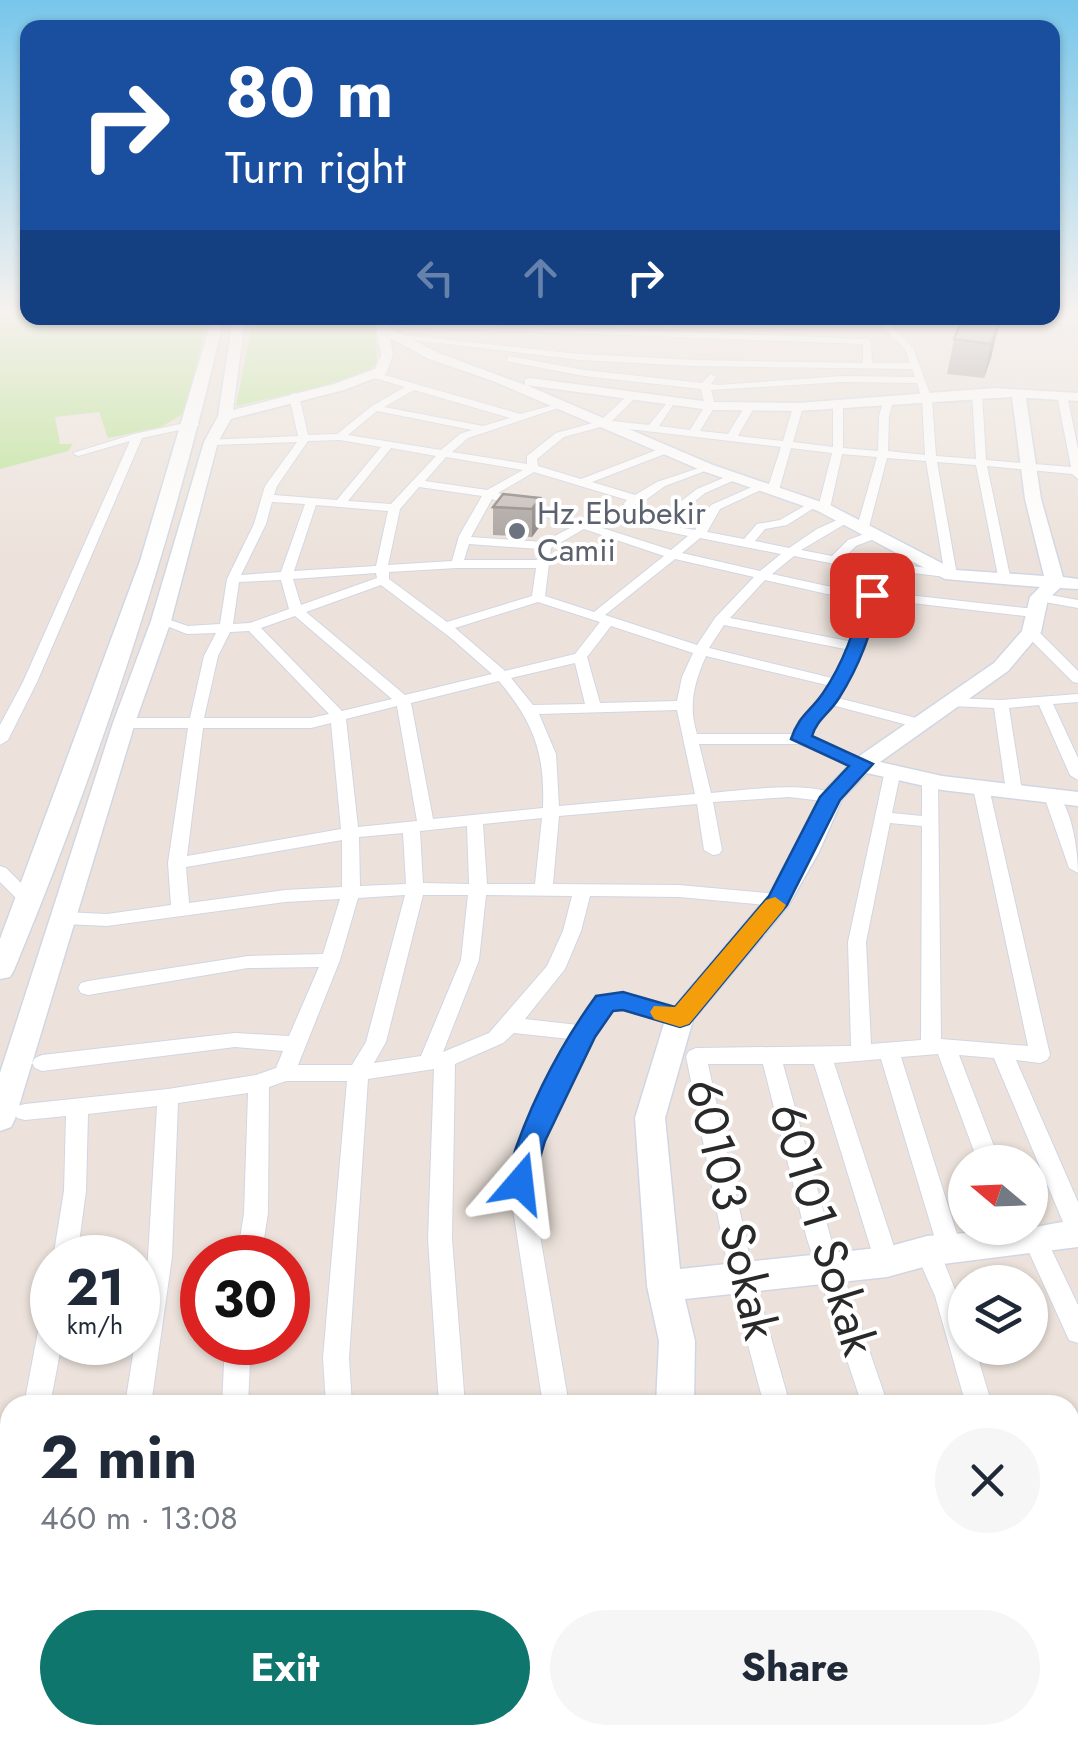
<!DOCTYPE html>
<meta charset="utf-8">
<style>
body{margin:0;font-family:Jost,sans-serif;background:#f6f6f7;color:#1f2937;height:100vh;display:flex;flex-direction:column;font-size:38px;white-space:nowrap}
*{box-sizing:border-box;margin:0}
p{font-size:32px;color:#747a83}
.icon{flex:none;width:55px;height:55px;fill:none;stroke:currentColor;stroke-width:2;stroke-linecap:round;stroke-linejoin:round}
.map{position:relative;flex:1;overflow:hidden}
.side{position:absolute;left:0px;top:1395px;width:1080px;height:350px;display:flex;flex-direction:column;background:#fff;border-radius:30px 30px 0 0;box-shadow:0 2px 8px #0004}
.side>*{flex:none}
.hud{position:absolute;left:20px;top:20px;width:1040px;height:305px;border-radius:20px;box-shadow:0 2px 8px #0004;background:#1a4fa0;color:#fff;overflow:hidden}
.needle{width:65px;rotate:289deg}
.fabs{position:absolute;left:948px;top:1145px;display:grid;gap:20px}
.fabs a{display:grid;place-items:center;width:100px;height:100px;border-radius:50%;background:#fff;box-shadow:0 2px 8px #0004;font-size:50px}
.speed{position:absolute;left:30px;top:1235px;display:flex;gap:20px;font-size:50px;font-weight:700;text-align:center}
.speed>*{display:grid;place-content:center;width:130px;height:130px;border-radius:50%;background:#fff;box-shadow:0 2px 8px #0004;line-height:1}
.speed small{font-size:25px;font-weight:400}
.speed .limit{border:15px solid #d22;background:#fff;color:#111}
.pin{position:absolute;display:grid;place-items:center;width:85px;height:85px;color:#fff;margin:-42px;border-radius:20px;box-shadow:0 5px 15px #0006}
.me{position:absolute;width:110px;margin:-55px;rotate:17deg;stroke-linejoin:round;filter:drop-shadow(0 0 8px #0008)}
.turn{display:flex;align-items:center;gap:35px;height:210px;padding:0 40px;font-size:45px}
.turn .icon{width:130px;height:130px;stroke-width:2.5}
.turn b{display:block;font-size:70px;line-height:85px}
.lanes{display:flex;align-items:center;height:95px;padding:0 40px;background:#0003;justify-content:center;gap:50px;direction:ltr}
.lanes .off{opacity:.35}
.round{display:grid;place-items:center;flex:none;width:105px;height:105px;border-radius:52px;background:#f6f6f7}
.summary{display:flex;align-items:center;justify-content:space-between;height:170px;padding:0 40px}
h1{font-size:60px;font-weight:700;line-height:75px}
.primary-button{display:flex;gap:20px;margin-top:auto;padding:20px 40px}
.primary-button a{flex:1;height:115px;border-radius:60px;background:#0f766e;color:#fff;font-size:40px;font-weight:700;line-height:115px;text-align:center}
.primary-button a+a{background:#f6f6f7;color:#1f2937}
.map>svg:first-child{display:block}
</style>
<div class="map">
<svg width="1078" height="1745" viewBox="0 0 1078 1745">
<rect width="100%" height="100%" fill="#ece2db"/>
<!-- green -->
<path fill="#bce397" d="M0 312H27L28 318H207L186 412 161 427 108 438 99 412 55 417 60 444H73L68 451 0 469Z
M253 318H375L377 363 360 378 236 406Z"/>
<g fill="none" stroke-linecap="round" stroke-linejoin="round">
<defs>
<path id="street" d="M494 318 622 321 626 324 622 327 498 320Z
M672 318H680L671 328H665Z
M684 318 739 322 742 318H814L810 320 739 323 736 327Z
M841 318H849L846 327 839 325Z
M880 318H888L886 321 913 348 932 399 936 456 976 459 972 393 977 390 982 393 986 460 1071 467 1057 395 1062 392 1067 395 1078 449V479L1072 474 987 466 1011 581 1009 584 999 581 976 465 937 462 957 575 955 578 835 564 794 556 772 574 827 586 1034 609 1041 613 1034 617 877 599C870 635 860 668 838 698L924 720 927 723 919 728 832 705 815 725 809 737 869 761 871 764 863 769 799 744H699L711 793C742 790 815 780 839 797L831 802 789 797 713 802 722 850 719 854 713 855 704 850 697 804 559 816 553 884 679 885 779 894 788 900 779 906 679 897 590 896 581 931 565 969 525 1019 578 1025 598 998 623 994 687 1012 690 1017 687 1022 680 1024 623 1008 611 1009 592 1036 541 1141 531 1183 569 1405H543L509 1183 519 1141 570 1039 514 1033 503 1043 455 1064 452 1239 465 1405H439L428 1239 434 1069 368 1079 349 1358 352 1405H326L323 1358 347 1081H286L269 1087 268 1213 261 1258H237L244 1213 248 1093 178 1103 172 1257 151 1405H125L135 1342H138V1324L148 1257 157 1106 88 1114 86 1191 77 1258H53L64 1191 66 1116 25 1120 17 1118 14 1112 17 1106 25 1104 168 1089 256 1075 276 1068 283 1051 235 1047 42 1071 35 1068 32 1063 35 1058 42 1055 235 1033 289 1036 319 967 248 968 88 995 81 993 78 988 81 983 88 981 248 956 323 954 340 899 285 902 107 926 65 924 56 918 65 912 107 914 171 905 168 863 188 728H124L116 723 124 718H190L204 656 216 633 187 634 154 621 161 617 188 626 220 624 227 579 254 524 265 486 297 442 211 445 206 442 207 440 298 436 289 396 294 393 299 396 308 435 337 434 372 406 405 387 371 377 369 375 374 372 520 414 561 403V407L468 438 452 452 527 464V456L556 433 600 421 627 396 635 398 612 421 649 425 670 399 675 402 659 426 690 430 705 406 701 389 584 376 506 361 509 356 584 370 702 383 711 374 716 377 711 384 718 385 842 376 915 377 912 369 695 366 580 360 397 338 401 335 580 354 695 360 863 363V344L377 326 380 321 867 339 871 342 872 363H910L905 349 877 321ZM842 382 917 383 922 399 925 455 888 451 889 416 894 399 889 396 884 399 879 416 878 451 843 448V403L838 400 833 403V447L793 442 803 407 798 404 793 407 783 441 738 436 755 406 750 403 745 406 728 434 700 431 715 406 711 390ZM414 390 510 418 483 426 384 407ZM377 411 472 430 460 434 441 450 348 435ZM604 426 781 447 767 490 773 493 779 490 791 448 832 453 818 508 824 511 830 508 842 454 877 457 857 527 863 531 869 527 887 458 926 461 944 570 844 558 856 546 879 537V531L875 530 848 540 832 556 801 550 850 521 852 519 846 516 817 529 789 548 755 541 765 529 787 525 817 506 819 504 813 501 780 520 757 524 744 539 707 532 720 509 765 488 767 486 761 483 711 505 695 530 666 525 705 493 737 479V475L733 474 697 489 654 522 602 513 596 516 688 536 671 550 593 525 597 521 595 519 582 521 498 493 534 472 627 500 623 504 629 507 643 502 665 486 713 468 708 465 657 482 635 495 592 482 670 452V448H662L581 479 538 466 537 459 564 437ZM340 440 381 447 337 500 274 495 277 486 308 441ZM391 448 436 456 391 504 348 501ZM446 457 523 470 487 490 425 481ZM419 487 482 496 459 536 452 561 388 565 400 509ZM492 499 574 526 543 542 471 537ZM272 502 305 504 281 572 241 575 266 524ZM316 505 388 511 376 566 294 571ZM584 529 664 556 594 612 545 596 551 548ZM700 538 781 554 760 571 682 553ZM469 544 539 549 537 560H464ZM675 559 754 577 715 618 697 645 605 615ZM457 568H536L532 596 447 622 389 579V572ZM376 573 377 578 301 605 293 579ZM281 580 289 609 250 623 233 624 239 582ZM765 580 827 594 865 598 853 642 730 618ZM381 585 451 638 492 674 405 695 306 612ZM538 602 600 622 575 654 505 671 455 628ZM295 616 392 699 342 711 261 628ZM724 625 850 650 836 679 709 648ZM611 626 693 653 682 677 677 701 600 703 587 657ZM249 631 329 714 311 718H204L218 656 230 632ZM706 656 831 686 795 734H697C688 706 694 683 706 656ZM575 663 585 704 533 705 511 678ZM499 681C534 723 545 753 543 808L433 819 411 703ZM397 706 417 821 358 827 346 719ZM677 710 695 794 559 806 556 754 539 714ZM331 723 341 829 187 856 203 728H311ZM542 818 535 884H487L483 824ZM467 826 469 884 423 883 420 831ZM403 833 406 884 360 886 359 837ZM342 840V887L285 890 189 903 186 867ZM405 895 366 1042 352 1065H298L340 960 358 898ZM423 895H468L461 960 421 1056 374 1063 386 1042ZM486 895 572 896 563 931 547 966 489 1033 443 1052 479 960Z
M194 421 199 424 198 426 142 438 37 682 8 740 0 745V725L23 682 130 441 78 456 73 453 134 434Z
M1039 593 1078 600V608L1034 600 1033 597Z
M1031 628 1036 629 1078 671V683L1073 682 1026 635V629Z
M1078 694V702L1053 704 1078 758V780L1070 775 1039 705 1009 708 1022 791 1014 796 1006 791 994 708 951 706 944 702 951 698 1001 700Z
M892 770 900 775 892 813 922 816V781L930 776 938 781 941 1039 1028 1046 973 788 981 783 989 788 1050 1055 1047 1060 1040 1063 1016 1060 1078 1202V1239L1070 1236 1066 1229 994 1058 959 1055 1000 1162H978L938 1054 901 1057 962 1250 958 1257 950 1260 942 1257 965 1315V1348H975L992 1405H966L935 1296 915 1251 919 1244 927 1241 935 1244 938 1249 881 1059 834 1063 899 1262 895 1269 887 1272 879 1269 875 1262 814 1064H783L831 1239 888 1405H862L807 1239 763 1064H708L754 1277 790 1405H764L730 1277 686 1056 689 1051 696 1048 851 1046 848 942 884 775ZM890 823 922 826 921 1040 871 1044 866 942Z
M1052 791C1072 801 1078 852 1078 873L1069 868 1044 796Z
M0 866 6 868 36 898 39 902 36 906H24L0 882Z
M1036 1231 1044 1234 1078 1305V1343L1069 1340 1024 1241 1028 1234Z
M52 1315V1342H62L50 1405H24L39 1326 43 1318Z
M225 1342H251L248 1405H222Z
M10 1538V1618L0 1622V1542Z
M75 1735H107L103 1745H71Z
M206 1735H238L235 1745H203Z
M341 1735H373L370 1745H338Z
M455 1735H487L486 1745H454Z
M689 1735H721L720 1745H688Z
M871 1735H903L904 1745H872Z
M987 1735H1019L1020 1745H988Z"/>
<path id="secondary" d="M1052 316 1078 317V325L1025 318Z
M212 318H224C174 536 100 763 14 970L10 977 0 979V939L140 561Z
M233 318H245L233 410 334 384 375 369 381 355 375 318H387L389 328 439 353 525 385V379L530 378 710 402 798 403 994 388 1078 393V401L1026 398 1041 499 1063 577 1078 579V589L1060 588 1048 599 1041 632 1008 671 880 762 942 776 1078 792V806L942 790 867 773 842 799 819 852 788 906 693 1020 665 1118 680 1269 887 1247 927 1236 1030 1228 1078 1219V1247L927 1266 887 1277 685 1299 695 1341 694 1405H656L659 1341 647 1286 635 1118 666 1017 769 895 823 792 855 759 994 663 1022 631 1030 597 1040 587 945 579 818 511 703 471 493 381 429 359 390 338 393 355 386 374 344 390 231 419 218 442 171 621 135 723 15 1119 11 1127 0 1131V1073L113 723 151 621 204 442 218 416ZM526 385 710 410 798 411 1012 397 1025 499 1044 576 955 570 830 505 713 465Z
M10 1587V1629L0 1630V1588Z
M572 1735H618L615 1745H569Z
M738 1735H818L822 1745H742Z"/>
</defs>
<!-- street casing -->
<use href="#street" stroke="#d0d6e3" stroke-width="2"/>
<!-- secondary casing -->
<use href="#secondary" stroke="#d0d6e3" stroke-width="3"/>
<!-- street -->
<use href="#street" fill="#fff" fill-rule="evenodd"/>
<!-- secondary -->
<use href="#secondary" fill="#fff" fill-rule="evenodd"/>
</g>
<!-- wall -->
<path fill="#a9a29e" d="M999 324 991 358 984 378 947 374 954 339Z
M540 498V526L532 537 493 535V507Z"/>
<!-- shaded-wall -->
<path fill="#898481" d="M999 324 991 358 984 378 991 344Z
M540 498V526L532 537V509Z"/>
<!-- building -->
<path fill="#c4bcb8" stroke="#898481" stroke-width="2.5" d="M962 320 999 324 991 344 954 339Z
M503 494 540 498 532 509 493 507Z"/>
<!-- sky -->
<linearGradient id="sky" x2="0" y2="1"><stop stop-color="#77c6eb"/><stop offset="0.56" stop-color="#f6f2ef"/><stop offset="1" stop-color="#f6f2ef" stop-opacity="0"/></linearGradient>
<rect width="1078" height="557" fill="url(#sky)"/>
<!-- route -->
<path fill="#1a73e8" stroke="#114b97" stroke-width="2.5" d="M872 590 880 595C871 633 860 665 839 698 830 713 817 719 812 736L873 764 840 800 787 905 689 1024 680 1027 623 1010 613 1011 595 1037 545 1141 530 1191 520 1195 509 1191 505 1183C523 1117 556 1051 596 996L623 992 675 1007 769 896 820 797 849 766 791 739C799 715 810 712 823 693 844 662 854 631 864 595Z"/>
<!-- slow -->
<path fill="#f59e0b" d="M775 897 786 905 783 910 689 1024 680 1027 654 1019 650 1012 654 1006 675 1007 766 900Z"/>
<!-- markers -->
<circle fill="#6b7280" stroke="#fff" stroke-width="4" cx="517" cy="531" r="10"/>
<g text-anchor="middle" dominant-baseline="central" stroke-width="8" stroke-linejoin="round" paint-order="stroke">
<!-- far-worship labels -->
<g font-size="32" fill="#5b616d" stroke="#fff" text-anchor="start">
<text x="537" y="513">Hz.Ebubekir<tspan x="537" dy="37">Camii</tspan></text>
</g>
<!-- near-street labels -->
<g font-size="48" fill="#292929" stroke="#fff">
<text transform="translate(732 1209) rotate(77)">60103 Sokak</text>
<text transform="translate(823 1229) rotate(73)">60101 Sokak</text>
</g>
</g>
</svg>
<div class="fabs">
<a><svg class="needle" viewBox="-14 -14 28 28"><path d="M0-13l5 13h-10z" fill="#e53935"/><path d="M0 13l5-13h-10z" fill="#747a83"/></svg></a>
<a><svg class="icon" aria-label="layers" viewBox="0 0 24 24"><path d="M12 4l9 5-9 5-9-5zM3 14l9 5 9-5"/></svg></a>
</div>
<div class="speed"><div>21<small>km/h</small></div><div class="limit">30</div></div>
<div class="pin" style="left:872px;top:595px;background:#d93025"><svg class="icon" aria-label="arrive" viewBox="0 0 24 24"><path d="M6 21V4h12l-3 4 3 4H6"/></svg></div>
<svg class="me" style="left:520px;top:1183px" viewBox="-20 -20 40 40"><path d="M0-17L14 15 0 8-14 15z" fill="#1a73e8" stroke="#fff" stroke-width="4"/></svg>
<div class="hud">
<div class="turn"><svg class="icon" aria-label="right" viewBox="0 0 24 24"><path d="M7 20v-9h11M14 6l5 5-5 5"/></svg><div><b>80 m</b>Turn right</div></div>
<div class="lanes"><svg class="icon off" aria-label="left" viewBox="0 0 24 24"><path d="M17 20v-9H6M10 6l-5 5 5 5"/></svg><svg class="icon off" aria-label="ahead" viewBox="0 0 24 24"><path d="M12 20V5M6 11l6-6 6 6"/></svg><svg class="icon" aria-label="right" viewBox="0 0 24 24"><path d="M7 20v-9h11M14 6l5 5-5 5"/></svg></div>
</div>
<section class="side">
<div class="summary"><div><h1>2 min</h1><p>460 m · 13:08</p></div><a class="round"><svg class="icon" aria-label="close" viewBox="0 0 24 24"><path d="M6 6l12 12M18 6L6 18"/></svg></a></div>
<div class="primary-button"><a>Exit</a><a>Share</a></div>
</section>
</div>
